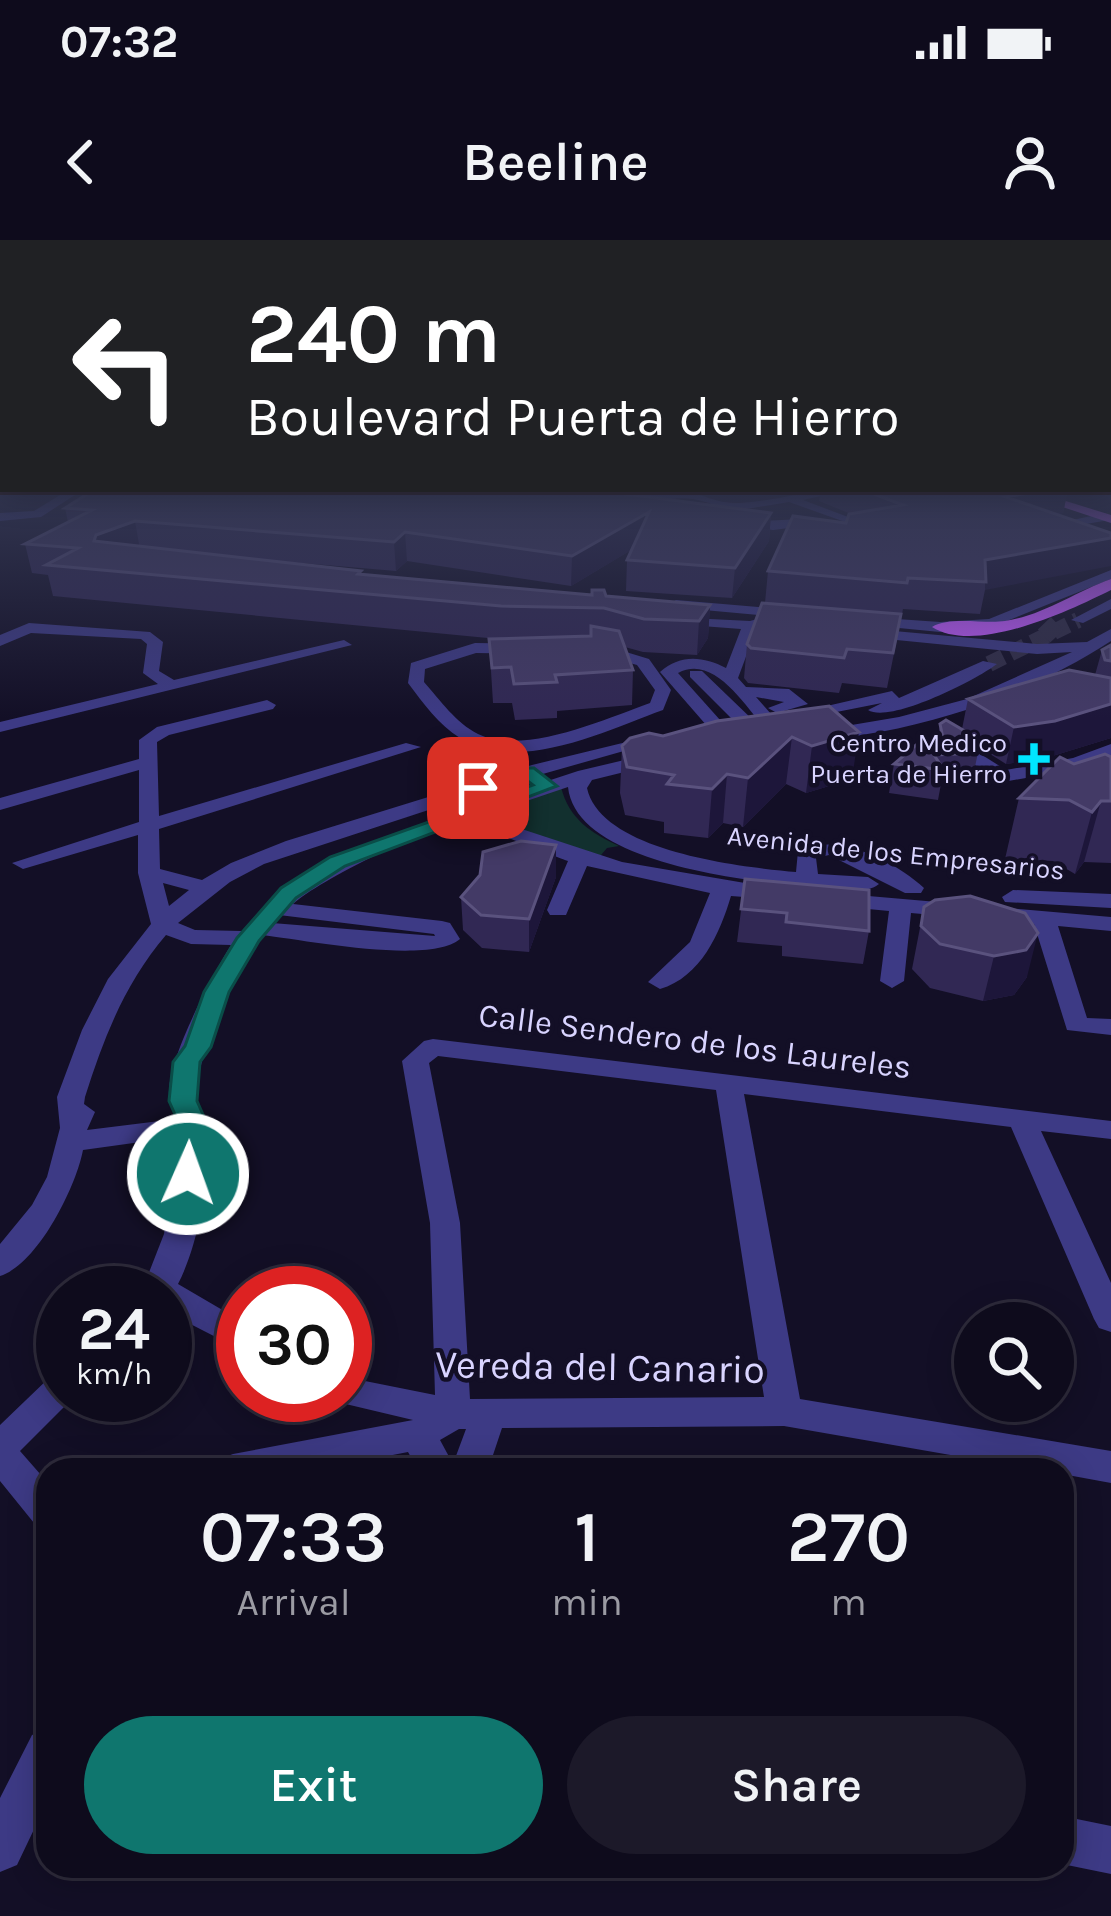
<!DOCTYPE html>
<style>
body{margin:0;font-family:Karla,sans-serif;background:#1c1929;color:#f1f3f6;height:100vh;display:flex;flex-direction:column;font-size:45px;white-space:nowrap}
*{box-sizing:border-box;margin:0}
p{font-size:39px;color:#9b9ba3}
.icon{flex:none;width:66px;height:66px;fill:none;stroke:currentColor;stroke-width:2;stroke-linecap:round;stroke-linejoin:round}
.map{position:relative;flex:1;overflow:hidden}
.details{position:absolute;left:36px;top:1218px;width:1038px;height:420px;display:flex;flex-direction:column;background:#0e0b1c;border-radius:36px;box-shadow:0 6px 30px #0003,0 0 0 3px #2e2b3b}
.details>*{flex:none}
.hud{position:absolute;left:0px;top:0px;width:1113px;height:252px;box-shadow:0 6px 30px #0003,0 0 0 3px #2e2b3b;background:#202124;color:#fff;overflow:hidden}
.controls{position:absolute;left:954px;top:1062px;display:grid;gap:24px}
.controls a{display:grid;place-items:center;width:120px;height:120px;border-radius:50%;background:#0e0b1c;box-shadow:0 6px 30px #0003,0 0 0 3px #2e2b3b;font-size:60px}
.speed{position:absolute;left:36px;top:1026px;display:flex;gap:24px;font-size:60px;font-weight:700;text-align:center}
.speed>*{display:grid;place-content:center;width:156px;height:156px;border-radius:50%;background:#0e0b1c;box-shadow:0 6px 30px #0003,0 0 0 3px #2e2b3b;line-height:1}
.speed small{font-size:30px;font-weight:400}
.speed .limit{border:18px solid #d22;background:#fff;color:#111}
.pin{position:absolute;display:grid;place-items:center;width:102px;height:102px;color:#fff;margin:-51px;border-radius:24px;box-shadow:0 6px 18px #0006}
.me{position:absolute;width:132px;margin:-66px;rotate:2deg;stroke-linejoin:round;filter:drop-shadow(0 0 9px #0008)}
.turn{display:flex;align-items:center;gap:42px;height:252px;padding:0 48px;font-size:54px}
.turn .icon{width:156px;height:156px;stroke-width:2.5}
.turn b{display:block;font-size:84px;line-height:102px}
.eta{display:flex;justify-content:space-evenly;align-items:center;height:204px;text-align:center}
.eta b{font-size:72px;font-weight:600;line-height:84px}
.action{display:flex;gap:24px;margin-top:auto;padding:24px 48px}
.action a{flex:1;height:138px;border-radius:72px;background:#0f766e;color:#fff;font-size:48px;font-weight:600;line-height:138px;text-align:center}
.action a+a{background:#1c1929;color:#f1f3f6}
.status{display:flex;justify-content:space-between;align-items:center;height:84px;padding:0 60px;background:#0e0b1c;direction:ltr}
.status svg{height:33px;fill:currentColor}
header{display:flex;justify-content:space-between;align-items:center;height:156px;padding:0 48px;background:#0e0b1c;font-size:54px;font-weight:600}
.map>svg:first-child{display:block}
</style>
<div class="status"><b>07:32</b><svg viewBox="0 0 49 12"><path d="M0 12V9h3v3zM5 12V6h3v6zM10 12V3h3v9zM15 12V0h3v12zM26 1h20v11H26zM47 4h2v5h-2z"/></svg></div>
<header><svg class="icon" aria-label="back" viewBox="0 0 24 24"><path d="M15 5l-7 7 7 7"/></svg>Beeline<svg class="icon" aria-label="person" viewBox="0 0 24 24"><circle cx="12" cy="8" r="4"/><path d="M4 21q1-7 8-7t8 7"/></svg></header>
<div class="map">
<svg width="1111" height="1676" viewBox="0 0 1111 1676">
<rect width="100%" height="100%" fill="#130f26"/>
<!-- green -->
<path fill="#12302f" d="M561 547C569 579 591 593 619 606L607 608 596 621 478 579Z"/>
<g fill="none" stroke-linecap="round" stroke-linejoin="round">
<!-- minor-tunnel -->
<path stroke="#312d47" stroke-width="16" stroke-dasharray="16 8" stroke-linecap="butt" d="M989 424 1078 380"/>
<!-- major-tunnel -->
<path stroke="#312d47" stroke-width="18" stroke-dasharray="18 9" stroke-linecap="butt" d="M1044 396 1063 378"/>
<!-- minor -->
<path fill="#3d3a85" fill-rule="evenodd" d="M70 249H84L41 277 0 281V273L34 271Z
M825 249H852L803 260 848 277V283L789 262 746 269 763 281 801 279 805 286 773 290 735 284 731 277 746 278C700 258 682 249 635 271L629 267C678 227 697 265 739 263 767 262 797 254 825 249Z
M1105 273 1109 280 1051 290 1045 286Z
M1111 330V339L992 387 940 392 868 385 861 381 868 377 940 382 989 379Z
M1111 359V369L1083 383 1071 380Z
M676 360 793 370 800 374 793 378 671 367 669 364Z
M670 377 750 381 761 378 791 385 794 388 786 393 756 390 738 438 746 447 789 449 808 464 777 473 768 468 784 462 756 457 779 483 764 487C743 463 713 414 678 433L729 490 714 494 660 432C680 414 703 416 726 428L741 389 675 384 670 383Z
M29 383 150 392 163 402 159 431 174 440 344 400 352 405 0 492V482L158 444 143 433 147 404 141 399 31 393 0 406V395Z
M861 388 1037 404 1087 402 1111 389V401C1040 447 963 476 880 492 859 495 836 501 816 499V491L899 477 967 459 1072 412 1037 414 856 396 853 393Z
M475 403 603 405 649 419 671 450 663 470C607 490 518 535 460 498 439 485 423 463 408 443L411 423ZM476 413 602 415 637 425 655 450 650 463C605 479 524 516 478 494 456 483 440 460 424 442L425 429Z
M983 421 997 424C976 440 890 484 868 470L882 463 801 479 792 474 892 451 899 458Z
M690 431H702L755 482V490H743L690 437Z
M267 460 276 465 273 469 169 495 157 502 159 576 406 503 421 507 159 589 160 629 202 640 231 623 286 601 532 525 643 498 652 503 511 543 264 624 230 642 178 683 195 690 242 691C296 625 375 600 454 573L458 566H472L578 531 654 513 661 515V523L592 540 587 548C601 612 742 627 796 632L798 611C836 591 895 621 924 648L921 653H905L829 615 816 618 818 634 868 637 879 644C864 656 835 648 816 647 754 642 576 625 568 547L482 576 622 622 786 650V660L731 656C720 693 701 737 660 749L648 742 690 702 710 653 587 626 566 675H550L547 670 568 621C547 614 476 583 462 584 427 586 320 640 293 664L442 681 450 683 460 699C430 725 305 700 262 695 239 731 201 803 197 847 195 863 205 875 206 891 209 940 200 1001 178 1044L243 1082V1111L165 1071V1053H141L164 994 177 897 83 910C76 947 38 1024 0 1036V1004L32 965 47 937 60 888 57 857 82 790 108 739 151 684 138 633V595L23 629 12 623 139 582V530L0 570V558L139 519V500L157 487ZM163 643 189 650 169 666ZM279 675 434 694 435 696 272 683ZM166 695 191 704 231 705C211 738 171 813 169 850 168 861 173 869 176 879L87 890 95 872 84 864 85 857C104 797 125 743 166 695Z
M943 498H955L1006 530 1073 518 1111 504V516L1077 529 1003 542 943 506Z
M1013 650 1111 654V668L1005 662 1002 657Z
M834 653 1111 677V691L1058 686 1087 778 1111 779V795L1067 790 1034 684 911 673 904 741 892 748 880 741 889 671 826 665 823 660Z
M433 799 1111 881V899L1041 891 1111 1043V1092L1099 1088 1094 1079 1011 887 744 854 800 1159 1111 1211V1243L1062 1234V1230H1037L784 1186 502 1188 488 1230H418L408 1212 316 1230H214L220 1219 233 1214 413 1180 333 1161 329 1155H345V1137L435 1155 430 983 402 821 424 801ZM438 816 716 850 764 1157 470 1159 460 983 429 823ZM459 1189H466L453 1224 440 1200Z
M63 1132V1155L75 1156 20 1211 48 1243V1288L34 1283 0 1241V1185L51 1136Z
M48 1489V1560L17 1625 0 1632V1558L32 1495Z
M1062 1576 1111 1586V1634L1062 1624Z"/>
<!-- major -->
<path fill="#c25bff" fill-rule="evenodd" d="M1008 249H1027L1111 275V283Z
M1111 339V350C1069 371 976 415 932 387 949 376 984 384 1005 381 1044 375 1075 352 1111 339Z"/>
</g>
<!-- wall -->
<path fill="#312854" d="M821 249H1068L1063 273 1055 274 985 350 980 374 903 369 887 448 842 443 839 453 748 443 744 438 747 404 765 363 768 331 846 283 851 274 819 261Z
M65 268 771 273 769 301 732 358 626 351 627 320 631 310 571 346 407 321 396 331 254 319 361 334 710 365 708 398 697 415 643 412 625 407 633 430 632 465 557 471V478L515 480 512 463H493L489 399H498L53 356 48 335 32 333 25 304 68 282Z
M1111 405V498L1046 518 1006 524 979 507 972 542 941 544 938 560 889 553 894 524 938 498 940 484 962 489 968 459 1095 435 1102 410Z
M829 466 852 539 806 553 786 544 743 587 723 583 708 598 664 593V582L625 575 620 553 622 506 663 496Z
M1111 517V623L1084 622 1075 634 1053 621 1005 619 1019 558 1074 524Z
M556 637 529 712 482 708 463 690 461 657Z
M745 639 869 691 863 724 782 716V706L737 702Z
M924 667 1027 737 1014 755 983 761 930 748 912 729Z"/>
<!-- shaded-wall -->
<path fill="#1d163a" d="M1050 249H1068L1063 273 1000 285 1006 257Z
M649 272 648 300 571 346 572 316Z
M771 273 769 301 732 358 735 328Z
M135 281 140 310 94 301 96 295Z
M405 292 407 321 396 331 394 302Z
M1111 298V326L985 350V320Z
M710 365 708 398 697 415 699 381Z
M1111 464V498L1046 518 1006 524 1014 487Z
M859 492 852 539 806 553 812 506Z
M792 497 786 544 743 587 748 538Z
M980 500 978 513 967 502Z
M727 534 723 583 708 598 712 549Z
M1101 561 1084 622 1075 634 1092 572Z
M556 605V637L529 712V679Z
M1038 693 1027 737 1014 755 983 761 994 716Z"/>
<!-- building -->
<path fill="#433a66" stroke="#5a527e" stroke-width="3" d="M95 249H587L771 273 735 328 627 320 649 272 572 316 405 292 394 302 135 281 96 295 94 301 361 331 358 334 592 355V350H604L606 356 710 365 699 381 644 379 604 368 501 366 46 325 78 308 25 304 92 270 65 268Z
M861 249H1050L1006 257 1111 293V298L985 320 986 342 908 338 907 343 768 331 793 276 846 283 849 274 903 265Z
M762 363 901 374 893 413 847 409 844 418 751 408 747 404Z
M591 386 619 391 633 430 555 435 557 442 514 444 511 427 492 428 489 399 591 396Z
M1111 405V421L1105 420 1102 410Z
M1069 430 1111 438V464L1055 481 1014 487 968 459Z
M829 466 859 492 812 506 792 497 748 538 727 534 712 549 667 544 674 535 627 527 622 506 630 498 649 493 663 496 717 481Z
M946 480 980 500 967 502 979 513 934 515 944 530 894 524 922 500 943 498 940 484Z
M1105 514 1111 517V561H1101L1092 572 1069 560 1019 558 1060 517 1074 524Z
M521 601 556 605 529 679 481 675 461 657 480 635 483 612Z
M745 639 869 650V691L786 682 787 673 741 669Z
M970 656 1025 673 1038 693 1026 710 994 716 940 704 921 686 924 667 935 660Z"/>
<!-- sky -->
<linearGradient id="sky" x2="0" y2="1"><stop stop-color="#0a0815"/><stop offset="0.51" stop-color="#333752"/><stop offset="1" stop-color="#333752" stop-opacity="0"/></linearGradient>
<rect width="1111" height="478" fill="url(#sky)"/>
<!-- route -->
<path fill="#0f766e" stroke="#0a4d48" stroke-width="3" d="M520 528H534L557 546 345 626 296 658 259 701 229 752 211 807 200 822 197 861 205 879 202 934 188 944 177 941 173 934 177 879 169 861 173 822 185 806 204 752 237 698 281 648 330 617 533 545 525 539 478 554 468 548Z"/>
<!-- markers -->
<path fill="#00e5ff" stroke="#130f26" stroke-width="4.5" d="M1028 501h12v12h12v12h-12v12h-12v-12h-12v-12h12z"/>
<g text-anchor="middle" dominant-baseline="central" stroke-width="9" stroke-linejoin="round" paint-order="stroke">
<!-- far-poi labels -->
<g font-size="27" fill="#d9d4ff" stroke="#130f26" text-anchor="end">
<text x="1007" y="503">Centro Medico<tspan x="1007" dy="31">Puerta de Hierro</tspan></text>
</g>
<!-- far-street labels -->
<g font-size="27" fill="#d9d4ff" stroke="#130f26">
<text transform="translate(896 613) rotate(6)">Avenida de los Empresarios</text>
</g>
<!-- street labels -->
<g font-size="33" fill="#d9d4ff" stroke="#130f26">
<text transform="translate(695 801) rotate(7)">Calle Sendero de los Laureles</text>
</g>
<!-- near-street labels -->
<g font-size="39" fill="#d9d4ff" stroke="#130f26">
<text transform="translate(600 1127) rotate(1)">Vereda del Canario</text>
</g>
</g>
</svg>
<div class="controls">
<a><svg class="icon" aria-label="search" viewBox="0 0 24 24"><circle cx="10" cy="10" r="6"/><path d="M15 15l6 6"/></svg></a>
</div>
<div class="speed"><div>24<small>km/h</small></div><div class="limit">30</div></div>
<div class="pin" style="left:478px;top:548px;background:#d93025"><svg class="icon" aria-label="arrive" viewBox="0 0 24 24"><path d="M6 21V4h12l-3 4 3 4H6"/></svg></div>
<svg class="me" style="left:188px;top:934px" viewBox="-20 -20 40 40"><circle r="17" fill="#0f766e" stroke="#fff" stroke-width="3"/><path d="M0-11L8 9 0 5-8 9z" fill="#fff"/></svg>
<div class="hud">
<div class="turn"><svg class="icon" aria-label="left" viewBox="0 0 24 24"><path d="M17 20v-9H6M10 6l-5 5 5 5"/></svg><div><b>240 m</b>Boulevard Puerta de Hierro</div></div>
</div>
<section class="details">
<div class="eta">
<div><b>07:33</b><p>Arrival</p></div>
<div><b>1</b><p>min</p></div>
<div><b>270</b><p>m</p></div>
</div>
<div class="action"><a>Exit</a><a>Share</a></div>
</section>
</div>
